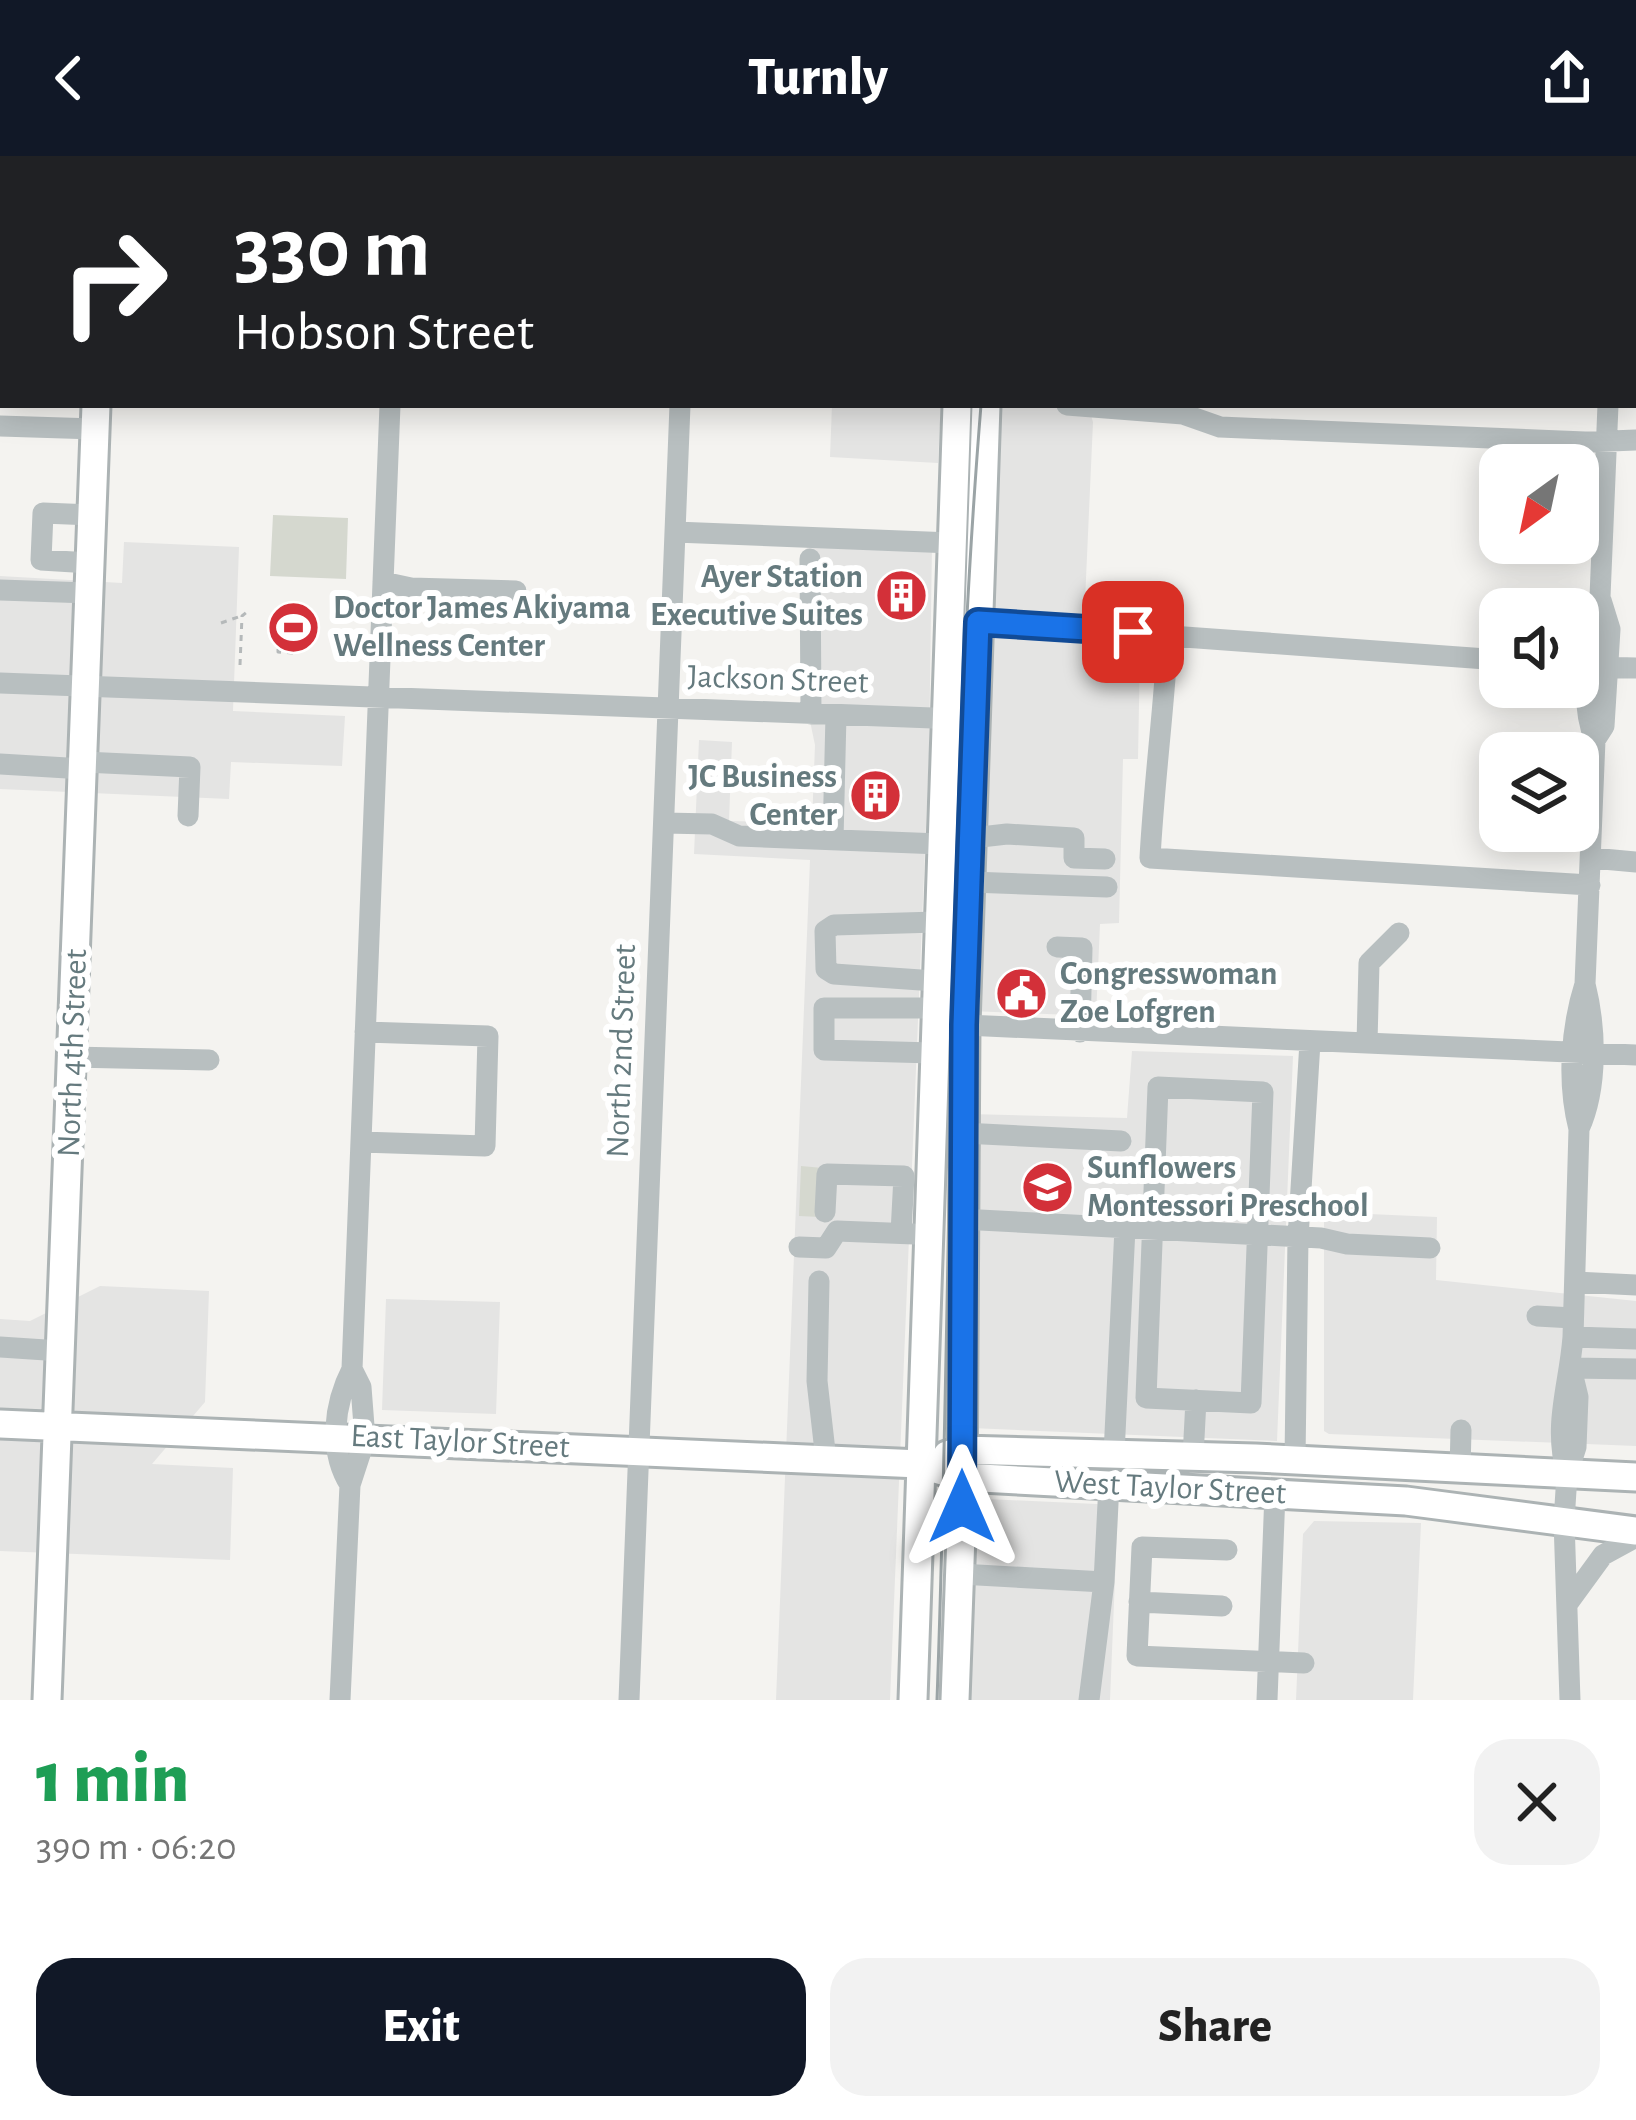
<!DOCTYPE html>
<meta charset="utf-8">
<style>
body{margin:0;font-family:"Alegreya Sans",sans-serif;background:#f2f2f2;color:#222;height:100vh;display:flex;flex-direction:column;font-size:45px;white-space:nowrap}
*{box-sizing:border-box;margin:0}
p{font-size:39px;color:#767676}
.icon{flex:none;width:66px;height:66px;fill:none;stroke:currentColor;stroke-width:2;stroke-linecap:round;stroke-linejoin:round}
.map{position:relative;height:1544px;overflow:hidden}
.details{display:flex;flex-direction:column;background:#fff;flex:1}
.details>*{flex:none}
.banner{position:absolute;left:0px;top:0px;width:1638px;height:252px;box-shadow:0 6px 30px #0003;background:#202124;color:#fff;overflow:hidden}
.needle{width:78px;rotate:213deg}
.fabs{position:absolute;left:1479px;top:288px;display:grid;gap:24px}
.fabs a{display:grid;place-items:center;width:120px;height:120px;border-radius:24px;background:#fff;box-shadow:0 6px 30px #0003;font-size:60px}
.pin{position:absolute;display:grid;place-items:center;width:102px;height:102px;color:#fff;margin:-51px;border-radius:24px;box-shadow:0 6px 18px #0006}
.me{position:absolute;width:132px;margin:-66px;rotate:0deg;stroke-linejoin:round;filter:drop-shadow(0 0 9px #0008)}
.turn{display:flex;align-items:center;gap:42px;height:252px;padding:0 36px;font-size:54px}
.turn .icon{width:156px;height:156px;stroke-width:2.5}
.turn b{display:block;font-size:84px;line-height:102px}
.round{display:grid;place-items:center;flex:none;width:126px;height:126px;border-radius:36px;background:#f2f2f2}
.head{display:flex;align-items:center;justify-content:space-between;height:204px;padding:0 36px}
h1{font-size:72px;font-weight:800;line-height:90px;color:#1e9e55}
.primary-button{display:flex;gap:24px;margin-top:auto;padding:24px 36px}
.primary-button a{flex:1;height:138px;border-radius:36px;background:#111827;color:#fff;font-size:48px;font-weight:800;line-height:138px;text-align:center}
.primary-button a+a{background:#f2f2f2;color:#222}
header{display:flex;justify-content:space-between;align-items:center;height:156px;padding:0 36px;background:#111827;color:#fff;font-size:54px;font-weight:800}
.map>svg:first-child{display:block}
</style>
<header><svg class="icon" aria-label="back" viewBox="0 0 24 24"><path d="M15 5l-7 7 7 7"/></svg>Turnly<svg class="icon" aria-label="share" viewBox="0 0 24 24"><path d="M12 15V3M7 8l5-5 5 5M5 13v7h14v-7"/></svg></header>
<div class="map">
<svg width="1636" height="1544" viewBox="0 0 1636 1544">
<rect width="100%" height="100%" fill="#f4f3f0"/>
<!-- built -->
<path fill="#e4e4e3" d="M832 249H941L938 307 830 301Z
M997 249H1088L1093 266 1083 490 1140 494 1138 603H1123L1119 767 1100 768 1096 860 971 855Z
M807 383 932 389 929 597 890 1544H776L810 704 694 698 699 584 732 586 729 665 812 667 815 589 802 527Z
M124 386 239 391 233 555 345 560 342 610 231 606 229 643 0 633V420L122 427Z
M1132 895 1293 900 1277 1285 971 1272 970 958 1127 962Z
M1324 1056 1437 1061 1436 1124 1636 1145V1290L1329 1278 1324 1275Z
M100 1130 209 1135 205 1246 152 1308 233 1312 230 1404 0 1395V1163L30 1165Z
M386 1143 500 1146 496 1258 382 1254Z
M966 1342 1118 1349 1110 1544H959Z
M1314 1365 1421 1367 1413 1544H1296L1303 1378Z"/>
<!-- green -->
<path fill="#d5d8cf" d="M273 359 348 362 346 423 270 420Z
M801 1010 823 1012 820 1061 799 1060Z"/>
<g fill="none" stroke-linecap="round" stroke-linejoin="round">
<defs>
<path id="major" d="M106 3V0
M966 3V0
M1001 3 1002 0
M0 1268 920 1308 962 1321 1406 1345 1636 1375
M947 1299 962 1294 1255 1302 1636 1321
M47 1544 96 249
M913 1544 957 249
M955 1544 962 1351 965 869 986 249"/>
</defs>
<!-- major casing -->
<use href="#major" stroke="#acb3b4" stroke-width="33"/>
<!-- path -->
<path stroke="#b5b9ba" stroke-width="3" stroke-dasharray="6 6" stroke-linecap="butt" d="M221 467 241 460
M293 497 278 496V491L293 492
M240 509 242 460 248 455"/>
<!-- minor -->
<path stroke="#b8bfc0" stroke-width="21" d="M1130 0 1134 3
M399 3V0
M569 3 570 0
M692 3V0
M808 3V0
M1616 3 1617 0
M1635 71H1636
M1067 249 1183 258 1220 271 1585 286 1636 284
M0 270 95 273
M675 376 952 387
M810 403 811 558
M90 407 41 404 43 357 92 359
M383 426 411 432 516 435
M0 434 89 437
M978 466 1500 504
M1168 479C1164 554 1154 626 1150 702L1590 729
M1597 511 1636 512
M0 527 959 563
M1595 584 1604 570 1610 473 1601 444
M84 606 190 611 188 660
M0 608 84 613
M664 667 712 668 739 680 940 688
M972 682 1007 678 1074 682V702L1105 703
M833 684 836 559
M1592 702 1636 706
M971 726 1107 731
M1057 791 1082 792 1080 876
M935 825 834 818 826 813 825 775 834 769 937 766
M965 869 1636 899
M1367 887 1369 807 1399 777
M933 897 824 894V852H934
M72 901 209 904
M1158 931 1263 936 1251 1247 1146 1242Z
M1579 973C1598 931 1596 872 1585 828
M963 977 1121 985
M361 986 485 990 488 880 365 876
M825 1056 827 1018 904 1020 901 1077
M961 1063 1321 1082 1347 1088 1430 1092
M799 1091 826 1092 837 1075 914 1078
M819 1125 817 1225 826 1304
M1575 1126 1636 1129
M1537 1160 1573 1162
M1573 1181 1636 1183
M0 1191 61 1195
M1571 1212 1636 1213
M1114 1298 1125 1072
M1193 1301 1196 1244
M1295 1304 1298 1082 1310 886
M1460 1315 1461 1274
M1567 1319C1553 1267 1569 1232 1573 1181L1579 973C1567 927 1571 872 1585 828L1595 584C1578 544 1589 482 1600 441L1608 249
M350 1329C328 1294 334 1248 352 1213L390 249
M1227 1394 1142 1391 1137 1500 1304 1507
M960 1418 1104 1426
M1139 1446 1222 1450
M1568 1447 1603 1399 1636 1381
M340 1544 350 1329 365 1283 361 1231 352 1213
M629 1544 680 249
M1089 1544 1104 1426 1109 1328
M1267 1544 1275 1337
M1570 1544 1564 1365 1567 1319 1576 1291 1578 1241 1571 1212"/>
<!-- major -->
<use href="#major" stroke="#fff" stroke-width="27"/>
<!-- tram -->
<path stroke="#9ba4a6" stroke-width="3" d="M992 3 993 0
M937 1544C953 1112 946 680 981 249"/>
</g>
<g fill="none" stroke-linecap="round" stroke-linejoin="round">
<defs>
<path id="route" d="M962 1351 964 869 978 466 1133 476"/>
</defs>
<!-- route casing -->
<use href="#route" stroke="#114b97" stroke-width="30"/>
<!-- route -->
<use href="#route" stroke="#1a73e8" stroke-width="21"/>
</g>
<!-- icons -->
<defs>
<symbol id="building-disc" viewBox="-11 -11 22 22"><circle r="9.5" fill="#d33039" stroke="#fff"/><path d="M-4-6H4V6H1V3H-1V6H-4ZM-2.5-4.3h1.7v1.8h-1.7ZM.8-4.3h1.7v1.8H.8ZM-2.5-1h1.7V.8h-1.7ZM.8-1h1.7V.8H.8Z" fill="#fff"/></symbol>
<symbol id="stadium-disc" viewBox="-11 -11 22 22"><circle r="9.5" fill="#d33039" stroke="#fff"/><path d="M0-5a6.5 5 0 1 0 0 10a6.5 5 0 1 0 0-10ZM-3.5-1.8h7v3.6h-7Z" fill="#fff"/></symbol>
<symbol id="civic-disc" viewBox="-11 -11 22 22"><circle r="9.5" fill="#d33039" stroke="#fff"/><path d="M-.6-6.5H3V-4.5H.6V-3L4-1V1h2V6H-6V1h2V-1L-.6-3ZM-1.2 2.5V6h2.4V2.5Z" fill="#fff"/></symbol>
<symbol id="school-disc" viewBox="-11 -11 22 22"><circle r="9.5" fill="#d33039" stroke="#fff"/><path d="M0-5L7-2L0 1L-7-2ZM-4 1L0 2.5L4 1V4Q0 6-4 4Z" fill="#fff"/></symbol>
</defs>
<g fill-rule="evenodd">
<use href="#building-disc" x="872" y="410" width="59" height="59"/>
<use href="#stadium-disc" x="264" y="442" width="59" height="59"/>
<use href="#building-disc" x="846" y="610" width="59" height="59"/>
<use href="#civic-disc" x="992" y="808" width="59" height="59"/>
<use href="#school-disc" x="1018" y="1002" width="59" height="59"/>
</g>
<g text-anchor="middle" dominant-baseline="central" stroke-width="12" stroke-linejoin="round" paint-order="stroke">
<!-- poi labels -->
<g font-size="33" font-weight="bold" fill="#657a7e" stroke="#fff" text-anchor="start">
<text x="863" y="421" text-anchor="end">Ayer Station<tspan x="863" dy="38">Executive Suites</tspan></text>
<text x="333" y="452">Doctor James Akiyama<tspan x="333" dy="38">Wellness Center</tspan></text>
<text x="837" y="621" text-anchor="end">JC Business<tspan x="837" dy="38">Center</tspan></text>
<text x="1060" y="818">Congresswoman<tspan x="1060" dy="38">Zoe Lofgren</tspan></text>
<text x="1087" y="1012">Sunflowers<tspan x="1087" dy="38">Montessori Preschool</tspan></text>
</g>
<!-- street labels -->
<g font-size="33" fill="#657a7e" stroke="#fff">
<text transform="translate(778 524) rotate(2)">Jackson Street</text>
<text transform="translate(622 895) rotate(-88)">North 2nd Street</text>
<text transform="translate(73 897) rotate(-88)">North 4th Street</text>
<text transform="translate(460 1286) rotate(3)">East Taylor Street</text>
<text transform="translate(1170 1332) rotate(3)">West Taylor Street</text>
</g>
</g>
</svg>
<div class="fabs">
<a><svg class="needle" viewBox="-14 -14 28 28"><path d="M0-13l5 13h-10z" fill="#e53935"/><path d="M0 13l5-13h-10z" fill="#767676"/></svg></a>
<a><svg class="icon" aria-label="sound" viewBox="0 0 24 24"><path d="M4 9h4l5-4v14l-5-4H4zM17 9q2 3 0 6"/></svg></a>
<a><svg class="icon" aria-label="layers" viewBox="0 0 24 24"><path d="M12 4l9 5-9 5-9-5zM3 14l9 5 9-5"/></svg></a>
</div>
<div class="pin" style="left:1133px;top:476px;background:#d93025"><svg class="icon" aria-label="arrive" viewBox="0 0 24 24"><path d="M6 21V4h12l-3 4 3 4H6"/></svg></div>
<svg class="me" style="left:962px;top:1351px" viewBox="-20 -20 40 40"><path d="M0-17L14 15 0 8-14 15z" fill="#1a73e8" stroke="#fff" stroke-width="4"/></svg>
<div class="banner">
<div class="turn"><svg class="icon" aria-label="right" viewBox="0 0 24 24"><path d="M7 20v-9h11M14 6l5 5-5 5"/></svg><div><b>330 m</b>Hobson Street</div></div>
</div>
</div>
<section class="details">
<div class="head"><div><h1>1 min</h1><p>390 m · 06:20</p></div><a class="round"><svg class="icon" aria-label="close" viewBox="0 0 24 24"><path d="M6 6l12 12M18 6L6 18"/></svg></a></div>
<div class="primary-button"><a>Exit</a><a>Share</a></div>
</section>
